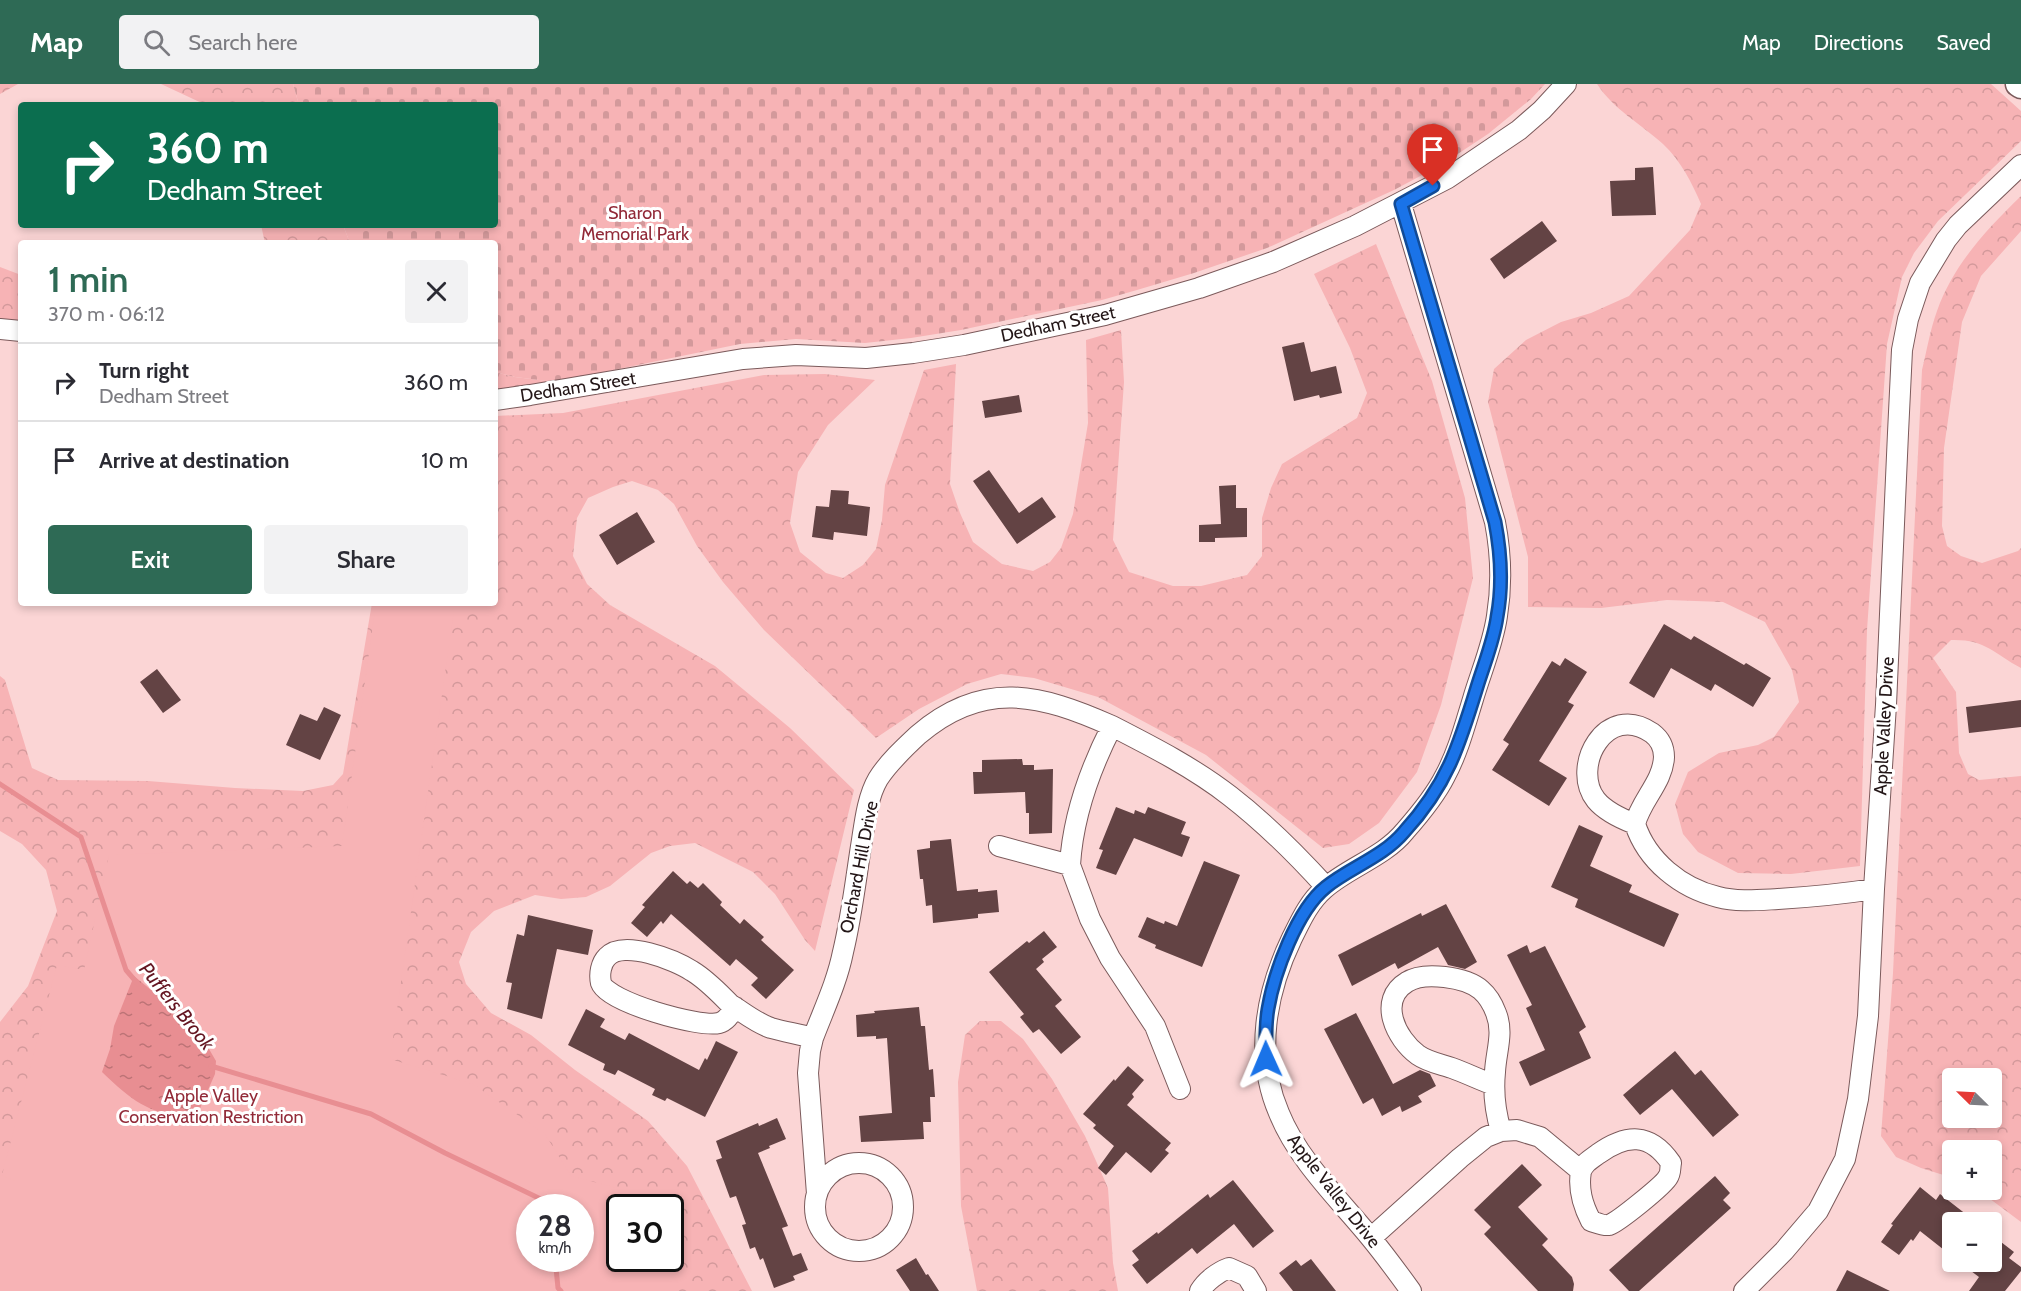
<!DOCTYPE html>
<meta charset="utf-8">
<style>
body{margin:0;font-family:Cabin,sans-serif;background:#f2f2f3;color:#2b2b33;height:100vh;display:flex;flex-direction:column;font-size:22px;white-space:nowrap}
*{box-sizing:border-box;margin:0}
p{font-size:20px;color:#7c7c81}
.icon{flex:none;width:33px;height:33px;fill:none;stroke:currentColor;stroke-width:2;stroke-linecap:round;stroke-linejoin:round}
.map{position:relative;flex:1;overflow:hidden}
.details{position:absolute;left:18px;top:156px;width:480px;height:366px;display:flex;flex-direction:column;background:#fff;border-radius:6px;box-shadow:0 3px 9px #0003}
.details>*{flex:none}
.top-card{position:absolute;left:18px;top:18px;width:480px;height:126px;border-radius:6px;box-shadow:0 3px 9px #0003;background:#0b6e4f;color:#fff;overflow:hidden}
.needle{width:39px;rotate:294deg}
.tools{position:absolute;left:1942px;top:984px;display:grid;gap:12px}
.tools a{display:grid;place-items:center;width:60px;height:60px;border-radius:6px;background:#fff;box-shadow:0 3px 9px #0003;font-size:30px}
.speed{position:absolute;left:516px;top:1110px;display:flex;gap:12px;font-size:30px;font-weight:700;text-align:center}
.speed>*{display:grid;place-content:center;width:78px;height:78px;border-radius:50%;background:#fff;box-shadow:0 3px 9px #0003;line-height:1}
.speed small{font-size:15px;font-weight:400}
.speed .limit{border:3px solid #111;border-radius:9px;background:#fff;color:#111}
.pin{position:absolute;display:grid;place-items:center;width:51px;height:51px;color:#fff;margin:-62px -26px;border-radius:50% 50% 50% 0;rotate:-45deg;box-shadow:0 0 6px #0007}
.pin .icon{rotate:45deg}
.me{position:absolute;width:66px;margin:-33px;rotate:359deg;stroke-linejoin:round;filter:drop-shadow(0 0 4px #0008)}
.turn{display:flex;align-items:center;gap:21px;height:126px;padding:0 30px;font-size:27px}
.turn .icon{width:78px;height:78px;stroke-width:2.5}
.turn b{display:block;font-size:42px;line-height:51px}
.round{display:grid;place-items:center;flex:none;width:63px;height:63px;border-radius:6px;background:#f2f2f3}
.summary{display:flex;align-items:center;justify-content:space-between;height:102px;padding:0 30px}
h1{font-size:36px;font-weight:600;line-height:45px;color:#2e6a55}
.cta{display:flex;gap:12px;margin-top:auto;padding:12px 30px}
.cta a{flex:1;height:69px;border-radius:6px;background:#2e6a55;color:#fff;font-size:24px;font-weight:600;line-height:69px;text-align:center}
.cta a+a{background:#f2f2f3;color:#2b2b33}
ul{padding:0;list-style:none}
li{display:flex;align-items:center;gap:18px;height:78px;padding:0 30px;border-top:2px solid #e1e1e2}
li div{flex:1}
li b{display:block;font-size:22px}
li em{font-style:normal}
header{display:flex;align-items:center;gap:36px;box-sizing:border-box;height:84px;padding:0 30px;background:#2e6a55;color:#fff}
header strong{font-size:28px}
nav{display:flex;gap:33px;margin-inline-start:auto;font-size:21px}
.search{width:420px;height:54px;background:#f2f2f3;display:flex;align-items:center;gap:15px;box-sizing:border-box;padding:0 21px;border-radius:6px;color:#7c7c81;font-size:22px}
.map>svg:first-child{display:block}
</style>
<header>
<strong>Map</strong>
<div class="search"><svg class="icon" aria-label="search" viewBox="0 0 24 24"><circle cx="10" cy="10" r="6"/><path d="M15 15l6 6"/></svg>Search here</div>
<nav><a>Map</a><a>Directions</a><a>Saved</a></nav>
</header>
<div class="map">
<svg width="2021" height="1207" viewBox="0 0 2021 1207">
<defs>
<pattern id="forest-crowns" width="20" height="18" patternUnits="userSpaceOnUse" patternTransform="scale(1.5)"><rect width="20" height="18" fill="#f7b3b5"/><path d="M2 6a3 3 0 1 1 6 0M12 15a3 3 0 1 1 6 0" fill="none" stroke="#d3999b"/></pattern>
<pattern id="cemetery-stones" width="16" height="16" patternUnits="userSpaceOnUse" patternTransform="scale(1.5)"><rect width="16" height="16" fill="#f7b3b5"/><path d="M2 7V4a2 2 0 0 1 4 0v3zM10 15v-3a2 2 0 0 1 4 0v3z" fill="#d3999b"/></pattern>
<pattern id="water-ripples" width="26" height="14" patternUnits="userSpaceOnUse" patternTransform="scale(1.5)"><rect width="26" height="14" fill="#e88e92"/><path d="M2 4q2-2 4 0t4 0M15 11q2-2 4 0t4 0" fill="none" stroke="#bc7376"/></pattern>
</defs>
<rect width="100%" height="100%" fill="#fbd5d5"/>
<!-- forest -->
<path fill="url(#forest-crowns)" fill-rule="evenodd" d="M0 0H293L299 21H206L161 0H18L0 10Z
M1597 0H1991L2021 27V57L1938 137 1914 169 1902 193 1887 260 1867 546 1860 782 1791 790 1738 789 1698 768 1683 750 1675 720 1688 688 1719 669 1758 661 1774 653 1799 618 1792 586 1765 538 1723 518 1667 516 1601 524 1528 523V473L1488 318 1494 285 1526 256 1561 238 1591 229 1629 212 1690 146 1701 120C1692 99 1681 77 1663 60 1641 40 1613 25 1597 0Z
M2021 112V147L1981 192 1962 238 1944 364 1942 442 1947 462 1961 472 1982 479 2018 467 2021 464V584C1993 569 1985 555 1951 556L1933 574 1956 608 1959 669 1968 690 1979 696 2021 692V1138L1978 1106H1992V1066H1953V1094L1921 1084 1896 1073 1881 1052 1893 889 1922 286C1927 266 1930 246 1937 227 1953 181 1987 145 2021 112ZM1992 994V1034H1953V994Z
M261 141H343L350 159H265Z
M1376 160 1432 297 1465 414 1473 494 1441 621 1417 688 1379 739 1349 760 1323 764 1206 671 1098 613 1034 594 1001 590 967 600 919 625 876 654 764 546 723 498 697 462 674 420 658 406 632 397 613 403 588 414 577 434 573 472 587 500 610 521 715 582 790 644 854 706 815 867 805 856 775 810 753 788 695 759 670 762 651 769 610 802 586 813 561 815 535 811 494 827 471 848 459 878 466 900 491 929 531 951 575 986 648 1037 687 1082 752 1207H0V938L28 902 57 827 46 786 22 760 0 747V592L5 596 32 684 58 696 148 697 235 704 303 707 333 701 343 690 372 519H495V332L563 329 764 291 825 290 875 296 828 341 798 388 790 439 800 468 826 489 843 494 863 481 876 465 882 436 885 401 924 286 956 280 950 400 960 429 973 458 1002 480 1033 487 1050 478 1061 464 1073 430 1088 339 1086 256 1121 246 1124 298 1113 456 1129 488 1173 502H1201L1247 491 1262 472V434L1271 404 1282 380 1357 334 1367 309 1350 264 1314 190ZM530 1124H580V1174H530ZM620 1124H670V1174H620Z
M0 183 21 191V241L0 239Z
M495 288 515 293 555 298 495 308Z
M980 937H1001L1023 955 1052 995 1085 1052 1108 1104 1113 1179 1118 1207H977L961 1122 958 998 965 951Z"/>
<!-- cemetery -->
<path fill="url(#cemetery-stones)" d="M293 0H1545L1531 15 1488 50 1441 81 1394 106 1267 164 1194 189 1137 206 1102 216 961 246 911 254 865 259 796 255 740 260 555 298 515 293 495 288V159H350L343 141H495V21H299Z"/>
<!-- green -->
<path fill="#f7b3b5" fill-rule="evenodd" d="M376 519H455L390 975 473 1000 545 1050 571 1092 617 1104 633 1123 620 1124V1174H670L671 1169 679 1207H0V1091L15 1097 2 1091 57 881 84 886 109 771 342 762ZM530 1124H580V1174H530Z"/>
<!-- water -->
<path fill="url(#water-ripples)" d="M134 892 162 915 180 925 192 936 216 977 215 990 198 1029 188 1035C147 1028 132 1017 102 988L110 965 114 942Z"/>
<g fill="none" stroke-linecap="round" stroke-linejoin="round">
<!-- stream -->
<path stroke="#e88e92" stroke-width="5" d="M0 700 81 753 126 886 138 900
M211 982 371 1030 445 1069 549 1119V1124
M555 1174 558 1204 561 1207"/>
</g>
<!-- building -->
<path fill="#634344" d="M1653 83 1656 131 1612 132 1610 97 1635 96V84Z
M1542 137 1557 157 1504 195 1490 175Z
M1304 258 1311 288 1336 282 1342 309 1320 314 1319 311 1294 317 1282 263Z
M1019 311 1022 328 985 334 982 317Z
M989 386 1019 429 1042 413 1056 433 1017 460 973 397Z
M1236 401V424H1247V453L1215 454V458H1199V441L1221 440 1219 402Z
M831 406 849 407 848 420 870 423 867 452 834 448 833 456 812 453 816 422 829 423Z
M637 428 655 458 617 481 599 451Z
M1664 540 1691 556 1694 552 1744 581 1746 579 1771 594 1753 623 1715 600 1711 607 1671 584 1654 614 1629 599Z
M1565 574 1587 588 1568 618 1574 621 1539 677 1567 694 1549 722 1492 686 1509 660 1503 656 1552 577 1560 582Z
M157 585 181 616 163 629 140 598Z
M2021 616V643L1969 649 1966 623Z
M324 623 341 631 320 676 286 661 300 630 317 637Z
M1022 675 1023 681H1034V686L1053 685 1052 749 1029 750V729H1026L1025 708 974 710 973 688H982V676Z
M1116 723 1134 730 1135 726 1145 730 1148 723 1186 738 1181 750 1190 753 1182 773 1134 754 1116 791 1096 784 1103 766 1099 765Z
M1579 741 1603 752 1590 782 1632 801 1629 808 1679 830 1664 863 1575 823 1578 815 1551 803Z
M951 755 957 807 978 805V808L997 806 999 828 978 830V834L933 839 932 821 926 822 923 795H920L917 766 930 764V757Z
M1204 777 1240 791 1202 883 1155 864 1156 861 1138 853 1147 833 1164 840 1165 837 1177 842Z
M673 787 687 800 690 797 698 804 703 799 722 818 720 821 740 840 744 835 764 853 761 856 794 886 766 915 751 901 758 894 736 875 730 882 671 830 663 840 661 837 647 853 631 839 645 823 642 821Z
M1446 820 1477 878 1465 885 1448 881 1438 863 1398 885 1395 879 1352 902 1338 871 1421 829 1422 832Z
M528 831 593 846 588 871 557 865 542 935 507 925 512 899 506 898 517 850 524 852Z
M1044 847 1057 863 1042 875 1044 878 1036 885 1062 916 1055 922 1081 953 1061 970 1039 945 1033 949 1020 933 1024 930 989 888 1027 857 1029 859Z
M1527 861 1530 869 1545 862 1586 943 1579 948 1591 974 1530 1002 1519 978 1545 966 1526 924 1532 921 1507 871Z
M919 923 921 942H925L929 986 933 985 935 1013H930L931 1038H923L924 1055 861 1058 859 1032 892 1029 887 954 876 955V952L857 953 856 931 875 929 874 927Z
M586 925 605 935 600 943 625 956 629 949 699 986 705 974 707 976 716 957 738 968 705 1033 667 1014 665 1017 652 1011 655 1005 618 986 615 991 603 986 605 980 568 961Z
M1356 929 1393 1000 1420 986 1430 990 1436 1002 1418 1012 1422 1018 1402 1028 1400 1022 1382 1032 1373 1014 1363 1020 1324 945Z
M1675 967 1695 991 1701 986 1739 1031 1713 1053 1672 1005 1640 1031 1623 1011Z
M1128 982 1144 996 1132 1010 1134 1013 1127 1021 1171 1059 1165 1066 1169 1069 1151 1089 1126 1068 1106 1091 1098 1084 1114 1062 1093 1044 1096 1041 1083 1030 1114 995 1115 997Z
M777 1034 786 1055 769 1062 770 1064 758 1069 788 1142 782 1144 793 1172 801 1169 808 1186 793 1192 795 1196 774 1204 763 1174 760 1176 755 1163 750 1165 742 1141 746 1140 736 1112 730 1114 716 1076 722 1074 716 1057 758 1039 759 1042Z
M1522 1080 1542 1101 1518 1123 1548 1155 1542 1161 1572 1193 1574 1200 1573 1207H1538L1484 1150 1491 1143 1474 1126Z
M1715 1092 1730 1109 1723 1116 1731 1124 1639 1207H1629L1609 1186Z
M1233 1096 1274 1147 1253 1164 1234 1140 1197 1170 1192 1164 1147 1200 1132 1181 1139 1176 1132 1167 1157 1148 1158 1150 1208 1110 1210 1114Z
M1920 1103 1936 1116 1940 1110 1976 1138H1953V1173L1920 1147 1913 1157 1911 1155 1899 1171 1881 1158 1893 1141 1891 1140Z
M1992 1154 1999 1160 2001 1158 2014 1168 2009 1174 2021 1183V1187L2005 1207H1969L1979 1193 1959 1178H1992Z
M916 1174 926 1191 928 1190 939 1207H910L896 1186Z
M1311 1175 1336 1207H1293L1279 1189 1296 1176 1301 1182Z
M1847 1186 1890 1207H1836Z"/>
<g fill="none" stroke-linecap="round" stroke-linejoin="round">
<defs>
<path id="minor" d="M1401 120 1495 438C1501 469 1502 501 1497 532 1493 560 1481 588 1473 615 1465 641 1458 668 1445 692 1435 712 1420 730 1405 747 1384 773 1349 783 1324 805 1309 818 1301 836 1292 854 1266 908 1254 971 1279 1029 1298 1076 1338 1114 1370 1153 1384 1170 1398 1189 1411 1207
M0 245 21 247
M495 316 530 311 743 275 796 271 866 274 913 269 964 261 1105 231 1199 204 1273 178 1355 142 1448 94 1519 46 1542 26 1566 0
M1112 642C1153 663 1194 684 1230 712 1265 739 1297 771 1326 803
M1635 740C1622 735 1605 727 1596 716 1570 683 1606 617 1652 649 1660 655 1664 663 1664 673 1663 698 1641 716 1635 740 1647 777 1681 804 1718 813 1737 818 1758 816 1778 815 1810 813 1842 810 1874 805
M999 762 1070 781 1090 835 1110 874 1155 942 1180 1005
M735 923C731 929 727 937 719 939 700 944 607 918 601 899 599 890 601 879 607 873 623 855 675 876 692 887 707 896 718 908 730 920 743 928 756 939 771 944 785 948 799 950 813 954L810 967 808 989 817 1110
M813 954C824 925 837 898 843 868 852 831 856 793 862 756 865 736 868 712 878 695 888 679 904 664 918 651 983 595 1040 610 1112 642 1090 685 1073 731 1070 781
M1494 1001C1480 996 1466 989 1452 984 1440 980 1428 978 1418 971 1396 955 1377 916 1407 898 1424 887 1466 893 1481 906 1488 912 1493 921 1496 929 1504 949 1496 967 1495 988 1493 1008 1495 1027 1501 1047
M815 1123a44 44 0 1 1 88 0a44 44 0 1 1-88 0Z
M1371 1154 1460 1074 1486 1053 1501 1047 1517 1046 1540 1053 1581 1087C1578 1105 1582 1120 1591 1137 1597 1139 1604 1142 1609 1141 1618 1138 1664 1101 1668 1093 1671 1089 1670 1083 1671 1079 1650 1048 1626 1050 1598 1070 1590 1076 1585 1078 1581 1087
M1200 1207C1206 1197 1218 1188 1229 1184L1247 1192 1256 1207
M1744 1207 1784 1167 1818 1127 1845 1075 1858 1015 1868 932 1874 805 1886 621 1898 349 1902 266 1908 235 1920 199 1946 156 1958 141 2021 81"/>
<path id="tertiary" d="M2018 0 2021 2"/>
</defs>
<!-- minor casing -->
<use href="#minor" stroke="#7b5a5b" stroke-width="22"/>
<!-- tertiary casing -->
<use href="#tertiary" stroke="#7b5a5b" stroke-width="27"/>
<!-- minor -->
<use href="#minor" stroke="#fff" stroke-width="20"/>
<!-- tertiary -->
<use href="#tertiary" stroke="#fff" stroke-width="24"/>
</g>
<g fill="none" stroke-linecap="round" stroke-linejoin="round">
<defs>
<path id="route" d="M1266 975C1266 958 1265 942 1268 925 1274 889 1297 826 1326 803 1351 783 1383 773 1404 748 1447 701 1459 662 1477 603 1484 580 1494 556 1497 533 1503 501 1501 469 1495 438L1401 120 1433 102"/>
</defs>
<!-- route casing -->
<use href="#route" stroke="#114b97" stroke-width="15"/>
<!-- route -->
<use href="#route" stroke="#1a73e8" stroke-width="10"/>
</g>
<g text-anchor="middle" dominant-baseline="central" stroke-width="6" stroke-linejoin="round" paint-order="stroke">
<!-- park labels -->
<g font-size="18" fill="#922a38" stroke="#fff">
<text x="635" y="129">Sharon<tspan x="635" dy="21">Memorial Park</tspan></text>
<text x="211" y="1012">Apple Valley<tspan x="211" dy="21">Conservation Restriction</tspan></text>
</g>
<!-- street labels -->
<g font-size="18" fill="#231617" stroke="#fff">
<text transform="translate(1058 240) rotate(-12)">Dedham Street</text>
<text transform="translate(578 303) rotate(-9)">Dedham Street</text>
<text transform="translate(1884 642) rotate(-87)">Apple Valley Drive</text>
<text transform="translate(859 783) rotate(-79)">Orchard Hill Drive</text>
<text transform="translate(1334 1107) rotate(52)">Apple Valley Drive</text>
</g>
<!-- water labels -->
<g font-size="20" font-style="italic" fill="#641521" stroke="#fff">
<text transform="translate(177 922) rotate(51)">Puffers Brook</text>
</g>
</g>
</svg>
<div class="tools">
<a><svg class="needle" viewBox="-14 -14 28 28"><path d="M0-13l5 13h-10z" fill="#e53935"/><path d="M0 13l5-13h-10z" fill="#7c7c81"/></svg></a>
<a>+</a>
<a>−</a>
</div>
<div class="speed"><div>28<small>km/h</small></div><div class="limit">30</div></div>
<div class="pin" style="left:1433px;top:102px;background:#d93025"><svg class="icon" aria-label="arrive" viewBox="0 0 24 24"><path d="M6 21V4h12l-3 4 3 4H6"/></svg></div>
<svg class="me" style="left:1266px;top:975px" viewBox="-20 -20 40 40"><path d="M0-17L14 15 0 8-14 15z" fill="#1a73e8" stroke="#fff" stroke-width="4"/></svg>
<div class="top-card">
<div class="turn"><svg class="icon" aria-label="right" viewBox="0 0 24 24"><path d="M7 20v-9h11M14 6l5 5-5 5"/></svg><div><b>360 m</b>Dedham Street</div></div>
</div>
<section class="details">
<div class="summary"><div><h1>1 min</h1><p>370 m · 06:12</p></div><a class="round"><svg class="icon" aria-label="close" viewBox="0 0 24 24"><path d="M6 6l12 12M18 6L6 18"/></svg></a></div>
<ul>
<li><svg class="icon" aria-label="right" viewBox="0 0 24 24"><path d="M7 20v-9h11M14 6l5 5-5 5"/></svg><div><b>Turn right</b><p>Dedham Street</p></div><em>360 m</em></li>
<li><svg class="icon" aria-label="arrive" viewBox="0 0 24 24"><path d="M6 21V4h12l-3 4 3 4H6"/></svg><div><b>Arrive at destination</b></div><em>10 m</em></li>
</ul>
<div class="cta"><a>Exit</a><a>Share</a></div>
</section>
</div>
